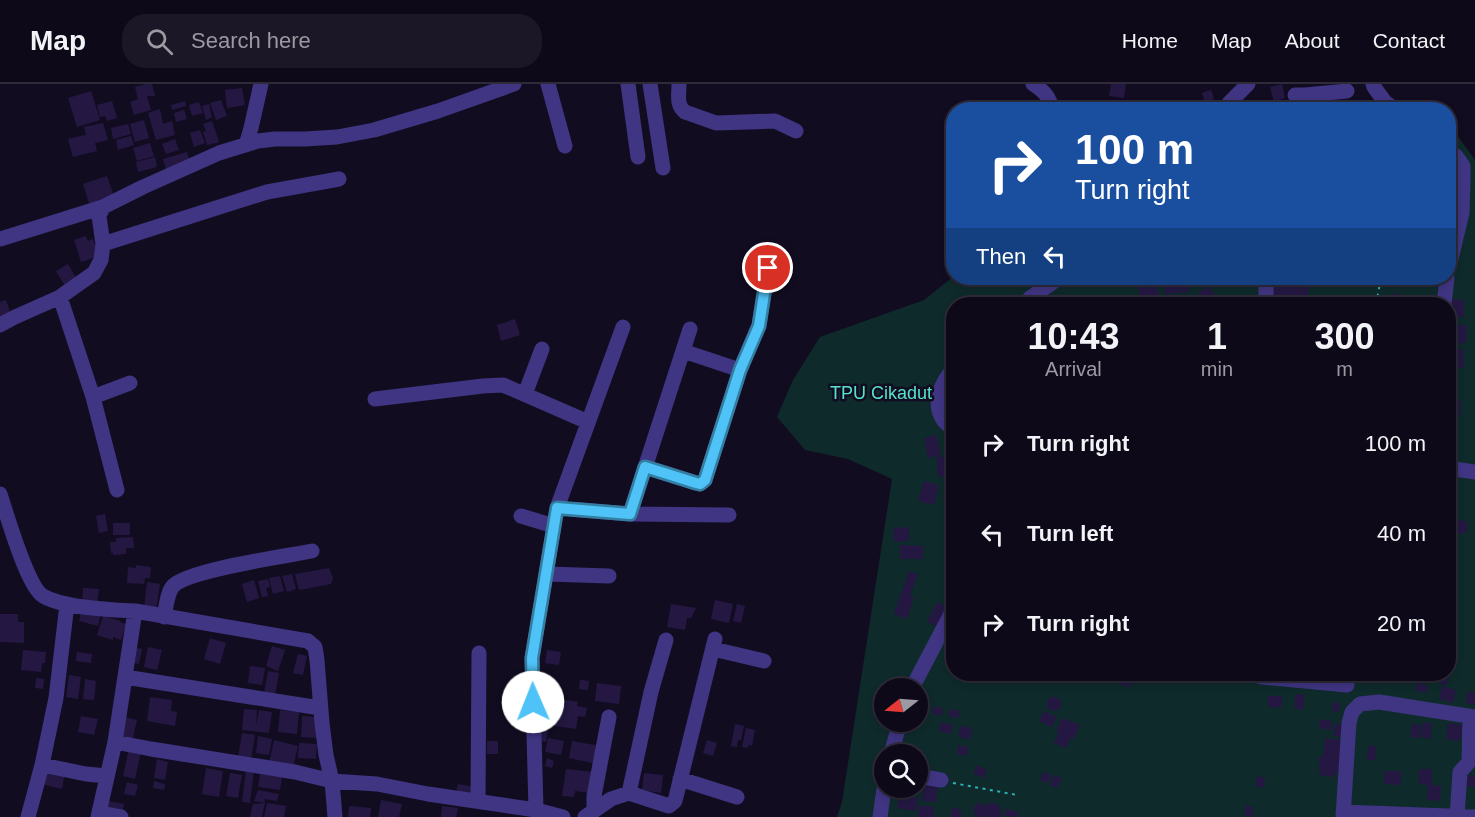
<!DOCTYPE html>
<style>
body{margin:0;font-family:Arial,sans-serif;background:#1c1726;color:#f1f3f6;height:100vh;display:flex;flex-direction:column;font-size:22px;white-space:nowrap}
*{box-sizing:border-box;margin:0}
p{font-size:20px;color:#9b9aa2}
.icon{flex:none;width:33px;height:33px;fill:none;stroke:currentColor;stroke-width:2;stroke-linecap:round;stroke-linejoin:round}
.map{position:relative;flex:1;overflow:hidden}
.side{position:absolute;left:946px;top:213px;width:510px;height:384px;display:flex;flex-direction:column;background:#0e0919;border-radius:24px;box-shadow:0 3px 9px #0003,0 0 0 2px #2e2a38}
.side>*{flex:none}
.guide{position:absolute;left:946px;top:18px;width:510px;height:183px;border-radius:24px;box-shadow:0 3px 9px #0003,0 0 0 2px #2e2a38;background:#1a4fa0;color:#fff;overflow:hidden}
.needle{width:39px;rotate:253deg}
.buttons{position:absolute;left:874px;top:594px;display:grid;gap:12px}
.buttons a{display:grid;place-items:center;width:54px;height:54px;border-radius:50%;background:#0e0919;box-shadow:0 3px 9px #0003,0 0 0 2px #2e2a38;font-size:30px}
.pin{position:absolute;display:grid;place-items:center;width:51px;height:51px;color:#fff;margin:-26px;border:3px solid #fff;border-radius:50%;box-shadow:0 2px 6px #0007}
.me{position:absolute;width:66px;margin:-33px;rotate:359deg;stroke-linejoin:round;filter:drop-shadow(0 0 4px #0008)}
.turn{display:flex;align-items:center;gap:21px;height:126px;padding:0 30px;font-size:27px}
.turn .icon{width:78px;height:78px;stroke-width:2.5}
.turn b{display:block;font-size:42px;line-height:51px}
.then{display:flex;align-items:center;height:57px;padding:0 30px;background:#0003;gap:12px;font-size:22px}
.eta{display:flex;justify-content:space-evenly;align-items:center;height:102px;text-align:center}
.eta b{font-size:36px;font-weight:800;line-height:42px}
ul{padding:0;list-style:none}
li{display:flex;align-items:center;gap:18px;height:90px;padding:0 30px}
li div{flex:1}
li b{display:block;font-size:22px}
li em{font-style:normal}
header{display:flex;align-items:center;gap:36px;box-sizing:border-box;height:84px;padding:0 30px;background:#0e0919;border-bottom:2px solid #2e2a38}
header strong{font-size:28px}
nav{display:flex;gap:33px;margin-inline-start:auto;font-size:21px}
.search{width:420px;height:54px;background:#1c1726;display:flex;align-items:center;gap:15px;box-sizing:border-box;padding:0 21px;border-radius:24px;color:#9b9aa2;font-size:22px}
.map>svg:first-child{display:block}
</style>
<header>
<strong>Map</strong>
<div class="search"><svg class="icon" aria-label="search" viewBox="0 0 24 24"><circle cx="10" cy="10" r="6"/><path d="M15 15l6 6"/></svg>Search here</div>
<nav><a>Home</a><a>Map</a><a>About</a><a>Contact</a></nav>
</header>
<div class="map">
<svg width="1475" height="733" viewBox="0 0 1475 733">
<rect width="100%" height="100%" fill="#120c21"/>
<!-- green -->
<path fill="#0f2a2b" fill-rule="evenodd" d="M1449 40 1475 76V733H837L842 718 892 395 848 375 805 366 777 333 793 296 820 253 924 216 954 192V194H1449ZM954 220H1449V590H954ZM885 604H918V638H885ZM885 670H918V704H885Z"/>
<!-- building -->
<path fill="#241843" d="M145 0H152L155 12H147L151 26 134 31 130 18 138 15 135 3Z
M1111 0H1126L1124 14 1109 12Z
M1282 0 1285 14 1274 18 1270 3Z
M242 4 245 21 227 24 225 6Z
M1211 6 1214 15 1205 18 1202 9Z
M91 7 100 36 77 43 68 14Z
M221 16 227 32 216 36 210 19Z
M112 17 117 34 107 37 105 32 100 33 97 21Z
M185 17 186 22 172 26 171 21Z
M1221 17 1223 26H1207L1206 22Z
M199 18 203 29 192 32 189 21Z
M209 20 212 33 206 36 202 22Z
M1085 20H1097L1098 26H1085Z
M160 25 163 40 172 37 175 51 156 56 148 29Z
M184 26 187 35 176 38 174 29Z
M144 36 149 54 135 58 130 40Z
M212 37 219 58 207 61 203 48 206 47 203 40Z
M103 39 108 56 95 59 97 67 73 73 68 55 86 51 84 43Z
M128 40 131 50 113 55 111 44Z
M200 46 205 59 194 63 190 49Z
M131 52 134 61 118 66 116 56Z
M175 55 179 66 166 70 162 60Z
M150 59 154 72 137 77 133 64Z
M187 68 190 79 166 86 163 75Z
M155 73 157 83 138 88 136 78Z
M107 92 114 113 90 122 83 100Z
M86 152 88 157 93 155 99 172 81 178 74 156Z
M68 180 77 196 65 202 56 187Z
M1155 194 1161 220H1142L1137 198Z
M1163 194H1188L1189 208 1165 210Z
M1272 194H1309L1308 220H1271Z
M1209 202 1215 211 1203 218 1198 209Z
M1393 209 1410 213 1408 220H1390Z
M1193 212 1194 220H1165L1164 215Z
M1447 215 1464 216V233L1449 232V220Z
M6 216 11 231 0 235V218Z
M515 235 520 251 501 257 497 241Z
M1449 241H1467L1466 259H1449Z
M1463 265 1464 284 1449 285V266Z
M1449 316 1461 317 1460 331 1449 330Z
M936 351 941 371 928 374 924 354Z
M952 372 954 391 938 393 936 373Z
M924 397 939 401 934 421 918 417Z
M105 430 108 447 99 449 96 432Z
M1454 443a7 7 0 1 1 14 0a7 7 0 1 1-14 0Z
M113 439H130V451H113Z
M909 443V457L894 458 893 444Z
M133 453 134 464H126V470L113 471V469H111L110 458H116V454Z
M900 461 923 462V475H900Z
M948 478 954 480V499L943 495Z
M136 481 151 483 150 494H145L144 500 127 499 128 483 136 484Z
M329 484 333 494 331 500 299 506 295 490Z
M909 487 918 490 910 512 914 514 907 535 894 530Z
M292 490 296 505 287 508 282 492Z
M280 492 284 507 273 510 269 494Z
M268 495 270 503 266 504 268 512 262 513 258 497Z
M254 496 259 514 247 518 242 500Z
M147 498 160 500 156 527 144 525Z
M83 504 99 505 97 522 82 521Z
M715 516 733 520 729 539 711 535Z
M937 518 948 524 938 543 927 538Z
M671 520 696 524 691 534H687L685 546 667 543Z
M737 520 745 522 741 539 733 537Z
M82 524 101 528 98 542 79 537Z
M0 530H18V538H24V559L0 558Z
M103 532 121 537 120 538 126 540 121 556 113 553V556L97 551Z
M210 554 226 559 220 580 204 575Z
M272 562 285 566 278 587 266 582Z
M132 563 142 565 139 580 129 578Z
M148 563 162 566 157 586 144 583Z
M23 566 46 568 45 579H42L41 588 21 586Z
M547 566 561 568 559 581 545 579Z
M77 568 92 570 91 579 76 577Z
M298 570 307 572 303 591 293 589Z
M250 582 265 584 262 601 248 599Z
M268 587 279 589 275 611 264 609Z
M1119 590H1143L1139 595 1135 596 1132 601 1125 603 1119 599 1117 596Z
M1366 590H1384L1381 599 1365 594Z
M1442 590H1450L1447 601 1440 600Z
M69 591 81 593 78 615 66 613Z
M36 594 44 595 43 605 35 604Z
M85 595 96 597 94 616 83 615Z
M580 596 589 597 588 606 579 605Z
M597 599 621 602 619 620 595 617Z
M1417 599 1428 602 1426 609 1415 606Z
M1442 602 1456 606 1453 619 1439 615Z
M1467 608 1475 609V620L1466 619Z
M1296 610 1305 611 1303 626 1294 624Z
M1268 612H1282V623H1268Z
M1047 620a7 7 0 1 1 14 0a7 7 0 1 1-14 0Z
M150 613 172 616 171 627 177 628 175 642 147 637Z
M554 614 578 618 577 622 587 624 585 633 578 632 576 645 549 641Z
M1333 618 1340 619 1339 628 1332 627Z
M933 623 943 624 942 631 932 630Z
M244 625 257 626 256 642 259 626 272 628 269 649 242 646Z
M280 626 299 628 297 650 278 648Z
M949 626H959V634L949 633Z
M1044 627 1057 633 1052 643 1039 637Z
M81 632 98 635 94 651 78 648Z
M121 632 137 636 132 658 117 654Z
M302 632 317 633 316 654 301 653Z
M1062 634 1080 641 1074 655 1071 653 1066 664 1054 659 1059 648 1056 647Z
M1320 635 1332 637 1331 646 1319 644Z
M941 638 953 641 951 650 939 647Z
M1423 638 1432 640 1430 655 1421 653Z
M1448 639 1463 641 1460 657 1446 655Z
M735 640 744 642 741 656H738L737 663 731 662Z
M1335 640 1343 641 1341 653 1333 652Z
M1412 640 1421 641 1419 654 1411 653Z
M960 642 972 644 970 655 958 653Z
M538 644 548 646 546 658 536 657Z
M746 644 755 646 752 662 748 661V664L742 663Z
M242 649 255 651 251 676 238 674Z
M258 652 272 655 269 671 256 669Z
M548 654 564 657 561 671 545 668Z
M1325 654 1341 656 1338 688H1336L1335 693 1319 691 1320 678H1318L1319 672 1323 673Z
M274 656 298 662 293 684 269 679Z
M707 656 717 659 713 672 703 669Z
M487 657H498V670H487Z
M572 657 600 662 597 680 569 674Z
M299 659 317 660 316 675 298 674Z
M958 661 968 663 967 672 957 670Z
M1368 662H1376L1375 676H1367Z
M129 665 141 668 135 695 123 692Z
M547 674 554 677 552 684 545 682Z
M157 675 168 678 165 696 154 694Z
M977 681 987 686 984 694 973 689Z
M206 684 223 687 219 713 202 710Z
M566 685 594 688 591 709 575 707 574 713 562 712Z
M1419 685H1432V701L1441 702 1440 717 1427 716 1428 701 1419 700Z
M246 686 254 687 250 719 242 718Z
M1385 687H1401V701L1384 700Z
M1043 688 1051 691 1048 699 1040 696Z
M44 689 64 693 62 705 42 700Z
M230 689 242 691 238 714 226 712Z
M644 689 663 691 661 709 642 706Z
M260 690 282 693 280 706 258 703Z
M1054 691 1062 694 1057 704 1050 701Z
M1468 691 1475 692V703L1467 702Z
M1257 692 1265 694 1264 704 1256 702Z
M154 697 165 700 164 706 153 704Z
M127 698 138 701 135 712 124 710Z
M924 698 938 699 936 718 922 717Z
M458 700 474 703 471 715 455 711Z
M258 706 279 710 277 717 264 715 265 719 254 717Z
M899 711 918 714 916 727 897 724Z
M381 716 402 720 399 733H378Z
M108 717 124 720 122 728 106 724Z
M265 719 262 733H250L253 720Z
M267 719 286 722 284 733H264Z
M978 719H981L986 722 989 719H993L998 720 1002 727 1001 733H979L975 731 973 727 974 723Z
M919 721 934 723 933 733H918Z
M1246 721 1253 723 1252 733 1244 732Z
M349 722 371 724 370 733H348Z
M442 722 458 724 456 733H441Z
M952 724 961 725V733H951Z
M1006 725 1018 728 1017 733 1004 732Z"/>
<g fill="none" stroke-linecap="round" stroke-linejoin="round">
<!-- path -->
<path stroke="#29b1b6" stroke-width="2" stroke-dasharray="3 4.5" stroke-linecap="butt" d="M1376 220 1381 194
M953 699 1017 711"/>
<!-- minor -->
<path stroke="#3f3582" stroke-width="15" d="M548 0 565 62
M628 0 638 73
M650 0 663 84
M679 0C679 11 676 21 685 28L716 39 775 37 796 47
M1033 0C1044 7 1050 13 1052 26
M1373 0 1374 3 1385 18 1396 26
M1295 11H1305L1347 7
M1228 26 1229 19 1248 0
M246 61 251 44 261 0
M1449 67 1456 72 1463 82V95L1462 129 1449 183
M0 155 103 123
M103 160 267 108 339 95
M60 213 93 313 117 406
M1026 220 1030 214 1059 194
M1264 220 1266 214V194
M1444 220 1447 194
M0 241 15 233 60 213 94 189 101 176 103 160 99 132 103 123 143 103 199 78 219 69 258 57 275 55H305L337 53 374 46 438 27 514 0
M954 284C942 298 931 319 944 337 947 340 951 344 954 347
M740 286 759 241 768 184
M525 310 542 265
M93 313 130 299
M375 315 483 302 503 301 588 338
M645 383 696 399 700 400 705 396 740 286 683 267
M1449 384 1475 388
M0 410C7 431 27 502 43 512 64 524 110 526 135 527L115 658 151 665 295 688 332 697 377 700 428 710 536 726 563 733
M557 424 630 430 729 431
M630 430 690 245
M521 432 554 442
M547 490 609 492
M135 527 308 557 315 563 317 576 322 639 326 671 332 697 335 733
M164 533C166 524 167 509 173 502 188 486 286 472 312 467
M713 565 764 577
M1251 590 1262 593 1347 601
M125 593 320 624
M912 604 954 524
M891 670 900 638
M42 681 86 690 107 692
M918 692 941 696
M680 695 737 713
M629 709 651 608 666 556
M478 717 479 569
M536 726 532 574 557 424 623 243
M594 727V712L609 633
M1343 728 1475 733
M99 729 121 733
M28 733 42 681 56 614 67 520
M98 733 115 658
M585 733 611 715 629 709 669 722 675 717 715 555
M880 733 885 698
M1343 733 1349 639 1352 628 1360 620 1379 618 1475 633
M1457 733 1460 688 1469 678 1470 633"/>
</g>
<g fill="none" stroke-linecap="round" stroke-linejoin="round">
<defs>
<path id="route" d="M533 618 532 574 557 424 630 430 645 383 696 399 700 400 705 396 740 286 759 242 768 184"/>
</defs>
<!-- route casing -->
<use href="#route" stroke="#337fa1" stroke-width="15"/>
<!-- route -->
<use href="#route" stroke="#4fc3f7" stroke-width="10"/>
</g>
<g text-anchor="middle" dominant-baseline="central" stroke-width="5" stroke-linejoin="round" paint-order="stroke">
<!-- park labels -->
<g font-size="18" fill="#54e3cd" stroke="#120c21">
<text x="881" y="309">TPU Cikadut</text>
</g>
</g>
</svg>
<div class="buttons">
<a><svg class="needle" viewBox="-14 -14 28 28"><path d="M0-13l5 13h-10z" fill="#e53935"/><path d="M0 13l5-13h-10z" fill="#9b9aa2"/></svg></a>
<a><svg class="icon" aria-label="search" viewBox="0 0 24 24"><circle cx="10" cy="10" r="6"/><path d="M15 15l6 6"/></svg></a>
</div>
<div class="pin" style="left:768px;top:184px;background:#d93025"><svg class="icon" aria-label="arrive" viewBox="0 0 24 24"><path d="M6 21V4h12l-3 4 3 4H6"/></svg></div>
<svg class="me" style="left:533px;top:618px" viewBox="-20 -20 40 40"><circle r="19" fill="#fff"/><path d="M0-13L10 11 0 6-10 11z" fill="#4fc3f7"/></svg>
<div class="guide">
<div class="turn"><svg class="icon" aria-label="right" viewBox="0 0 24 24"><path d="M7 20v-9h11M14 6l5 5-5 5"/></svg><div><b>100 m</b>Turn right</div></div>
<div class="then">Then<svg class="icon" aria-label="left" viewBox="0 0 24 24"><path d="M17 20v-9H6M10 6l-5 5 5 5"/></svg></div>
</div>
<section class="side">
<div class="eta">
<div><b>10:43</b><p>Arrival</p></div>
<div><b>1</b><p>min</p></div>
<div><b>300</b><p>m</p></div>
</div>
<ul>
<li><svg class="icon" aria-label="right" viewBox="0 0 24 24"><path d="M7 20v-9h11M14 6l5 5-5 5"/></svg><div><b>Turn right</b></div><em>100 m</em></li>
<li><svg class="icon" aria-label="left" viewBox="0 0 24 24"><path d="M17 20v-9H6M10 6l-5 5 5 5"/></svg><div><b>Turn left</b></div><em>40 m</em></li>
<li><svg class="icon" aria-label="right" viewBox="0 0 24 24"><path d="M7 20v-9h11M14 6l5 5-5 5"/></svg><div><b>Turn right</b></div><em>20 m</em></li>
</ul>
</section>
</div>
